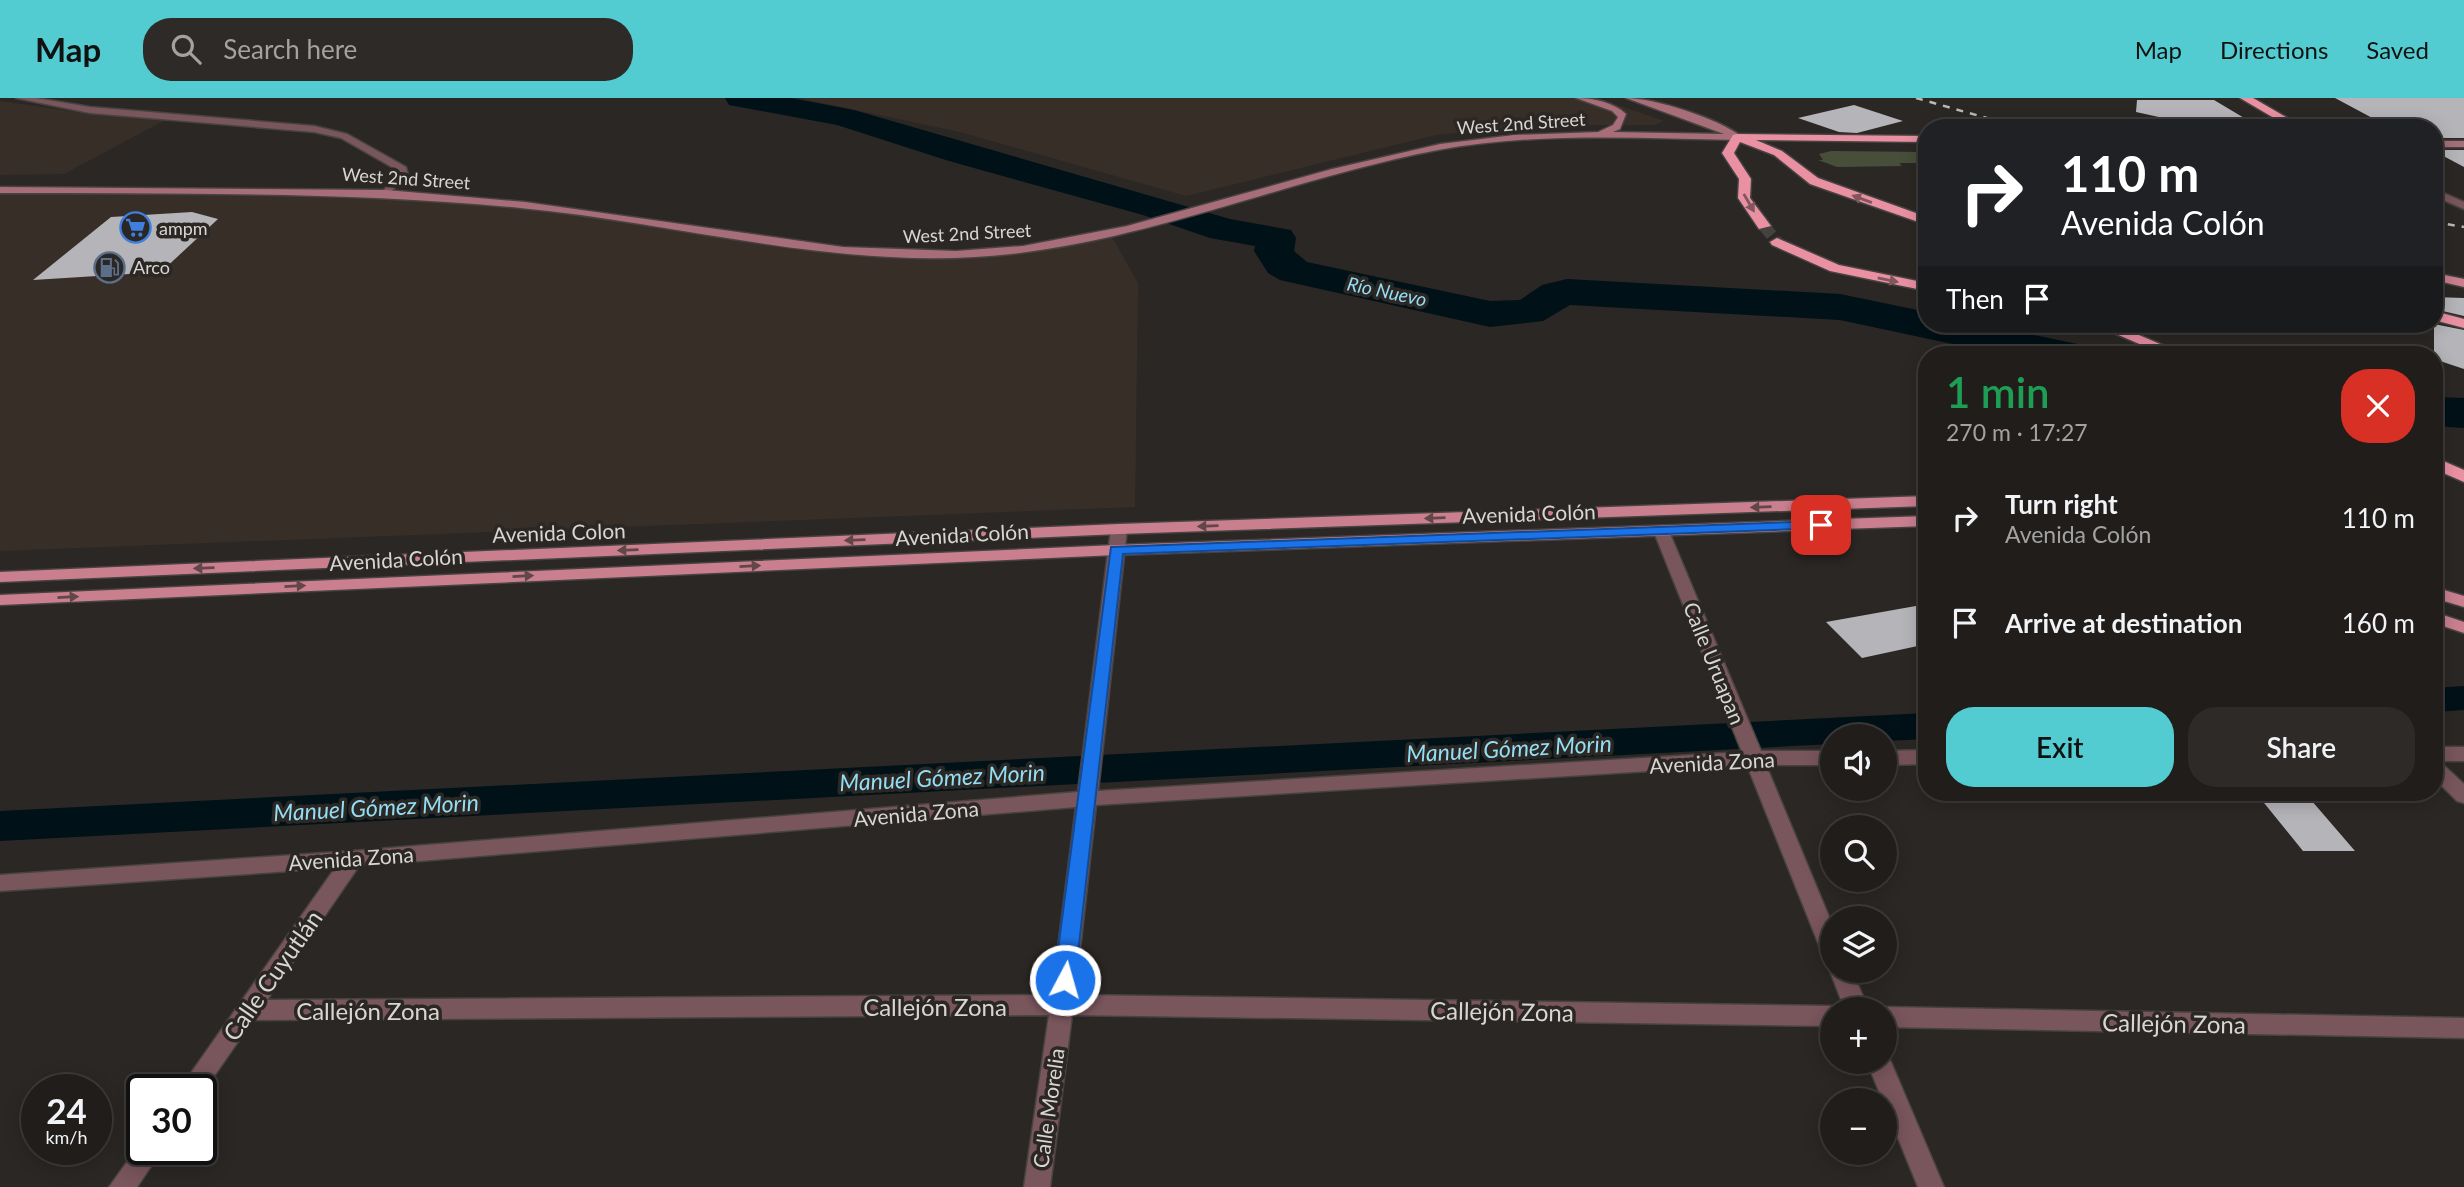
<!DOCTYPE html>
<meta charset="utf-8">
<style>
body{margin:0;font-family:Lato,sans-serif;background:#2d2a28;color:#f1f3f6;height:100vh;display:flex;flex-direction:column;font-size:26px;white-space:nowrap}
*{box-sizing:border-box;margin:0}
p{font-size:23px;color:#a2a2a3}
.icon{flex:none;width:38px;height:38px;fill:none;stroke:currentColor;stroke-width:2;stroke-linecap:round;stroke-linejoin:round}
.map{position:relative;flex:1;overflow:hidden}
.details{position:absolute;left:1918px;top:248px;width:525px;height:455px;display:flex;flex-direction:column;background:#201d1b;border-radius:28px;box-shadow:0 4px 18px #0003,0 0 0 2px #3d3b3a}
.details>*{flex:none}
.top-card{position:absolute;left:1918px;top:21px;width:525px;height:214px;border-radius:28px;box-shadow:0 4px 18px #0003,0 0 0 2px #3d3b3a;background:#202124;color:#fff;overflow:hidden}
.controls{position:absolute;left:1820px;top:626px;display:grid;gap:14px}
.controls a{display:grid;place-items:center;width:77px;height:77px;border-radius:50%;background:#201d1b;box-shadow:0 4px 18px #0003,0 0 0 2px #3d3b3a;font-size:35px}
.speed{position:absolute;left:21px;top:976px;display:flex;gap:14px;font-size:35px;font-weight:700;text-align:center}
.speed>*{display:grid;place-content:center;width:91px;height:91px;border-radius:50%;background:#201d1b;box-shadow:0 4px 18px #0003,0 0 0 2px #3d3b3a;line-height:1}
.speed small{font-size:18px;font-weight:400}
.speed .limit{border:4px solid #111;border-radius:10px;background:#fff;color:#111}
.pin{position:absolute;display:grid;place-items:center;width:60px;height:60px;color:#fff;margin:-30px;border-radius:14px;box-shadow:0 4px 10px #0006}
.me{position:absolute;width:77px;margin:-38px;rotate:6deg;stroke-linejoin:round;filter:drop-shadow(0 0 5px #0008)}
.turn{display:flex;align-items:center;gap:24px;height:147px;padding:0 28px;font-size:32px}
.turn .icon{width:91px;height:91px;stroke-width:2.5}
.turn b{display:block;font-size:49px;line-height:60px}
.then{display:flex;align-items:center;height:66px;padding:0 28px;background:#0003;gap:14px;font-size:26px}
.round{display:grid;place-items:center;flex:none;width:74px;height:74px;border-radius:28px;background:#2d2a28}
.head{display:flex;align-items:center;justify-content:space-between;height:119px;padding:0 28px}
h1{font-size:42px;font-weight:600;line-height:52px;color:#1e9e55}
.primary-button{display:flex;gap:14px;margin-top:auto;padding:14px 28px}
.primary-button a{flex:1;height:80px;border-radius:28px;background:#52ccd0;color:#111;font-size:28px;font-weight:600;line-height:80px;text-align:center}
.primary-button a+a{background:#2d2a28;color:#f1f3f6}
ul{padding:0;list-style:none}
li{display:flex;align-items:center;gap:21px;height:105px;padding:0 28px}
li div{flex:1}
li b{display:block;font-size:26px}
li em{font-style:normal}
header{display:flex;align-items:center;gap:42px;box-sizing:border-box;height:98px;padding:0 35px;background:#52ccd0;color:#111}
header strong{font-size:33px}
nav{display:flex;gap:38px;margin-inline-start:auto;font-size:24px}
.search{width:490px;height:63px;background:#2d2a28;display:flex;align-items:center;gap:18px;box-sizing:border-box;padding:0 24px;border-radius:28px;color:#a2a2a3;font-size:26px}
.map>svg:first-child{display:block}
</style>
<header>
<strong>Map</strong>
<div class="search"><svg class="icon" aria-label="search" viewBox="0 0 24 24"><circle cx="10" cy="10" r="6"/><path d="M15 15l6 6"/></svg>Search here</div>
<nav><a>Map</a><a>Directions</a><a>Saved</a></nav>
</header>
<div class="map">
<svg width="2464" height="1089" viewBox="0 0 2464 1089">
<rect width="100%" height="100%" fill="#2b2724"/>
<!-- built -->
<path fill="#382e28" d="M799 0H1597L1664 23 1654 27H1536L1436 37 1186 98 960 34Z
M0 3 78 14 167 21 64 76 0 77Z
M0 92H247L480 102 884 156 1023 151 1109 134 1138 185 1135 409 0 453Z"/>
<!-- green -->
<path fill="#474f3a" d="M1831 53 1927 54V65H1899L1902 68 1837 69 1818 62H1823L1819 56Z"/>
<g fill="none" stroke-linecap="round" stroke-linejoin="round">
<!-- canal -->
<path fill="#001117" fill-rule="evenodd" d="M2464 588V612L2434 614V590Z
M1927 615V641L1885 643V639H1832V646L0 743V713Z"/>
<!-- river -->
<path fill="#001117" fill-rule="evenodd" d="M725 0H791L854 12 1230 121 1291 132 1296 140 1294 153 1307 164 1490 203 1520 202 1542 187 1567 181 1840 196 1927 214V226H1981L2082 247 2089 257H2004L1840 222 1570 207 1543 223 1490 229 1280 182 1268 175 1254 153 1255 148 1210 140 1143 117 949 63 837 27 729 7Z
M2434 299 2464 300V330L2434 328Z"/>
</g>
<!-- building -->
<path fill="#b5b4b9" d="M2335 0H2464V40H2434V30H2391Z
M2137 2H2214L2261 30 2204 29 2136 14Z
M1854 7 1903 23 1857 35 1839 34 1798 20Z
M2434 52H2464V69L2434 53Z
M192 114 218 121 161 174 33 182 111 119Z
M2434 199 2464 200V218L2434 211Z
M2434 226 2464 232V271L2434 261Z
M1927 506V546L1862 560 1826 524Z
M2256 695H2305L2355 753H2303Z"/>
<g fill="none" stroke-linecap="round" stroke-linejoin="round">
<!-- highway-tunnel -->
<path stroke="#45413e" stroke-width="12" stroke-dasharray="12 6" stroke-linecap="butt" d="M1764 128 1777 144"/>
<defs>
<path id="street" d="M16 0H36L90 9 314 28 347 36 406 69 408 77 386 98 381 95 398 76 397 72 341 40 314 34 90 15Z
M2434 91 2464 104V111L2434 98Z
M1119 426 1127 431 1098 693 1742 654 1654 434 1656 431H1668L1761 653H1832V667H1766L1832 826V861L1824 858 1821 852 1747 667 1096 707 1075 897 1832 908 1841 912H1832V928L1072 917 1050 1089H1024L1049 917 253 922 201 997V992H179L335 770 0 793V777L353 753 1078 694 1111 431ZM1076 709 1052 897 267 902 359 768Z
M2434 649H2464V663H2439L2464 686V705L2457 703 2434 680Z
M1927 652V666L1885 667V653Z
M1832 868V873H1852L1869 912H1845L1830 873Z
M1885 909 2464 920V940L1885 929V912H1877Z
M1885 956 1891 964 1944 1089H1918L1867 964H1885Z
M142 1043V1052H162L137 1089H109Z"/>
<path id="secondary" d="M1576 0C1593 0 1613 4 1626 16L1620 31 1613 34 1724 36 1626 0C1654 0 1720 21 1742 39L1737 42C1638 40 1536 34 1438 52 1282 82 1134 150 975 159 822 168 671 124 520 110 347 93 173 96 0 95V89L386 92 525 104 843 149 956 153 1023 148 1127 128 1332 71 1440 46 1514 37 1598 34 1613 27 1618 19 1612 13Z
M2434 43H2464V49H2434Z"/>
<path id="primary" d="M2434 175 2464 181V189L2434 182Z
M1927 398V408L1119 436 0 484V474L1119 426Z
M1927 418V428L1116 457 0 507V497L1116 447Z
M2434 489 2464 498V509L2434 500Z
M2434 514 2464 524V535L2434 525Z"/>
<path id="highway" d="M2240 0H2253L2305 30H2291Z
M1737 36 1927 38V44L1756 42 1782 53 1818 80 1927 119V127L1810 86 1774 57 1740 44 1734 55 1751 81 1750 100 1771 128 1759 131 1738 100 1739 81 1722 55 1733 37Z
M1777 140 1839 167 1927 185V193L1830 173 1772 147 1770 144Z
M2434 213 2464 221V230L2434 222Z
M2093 226H2113L2186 257H2165Z
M2434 359 2464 372V384L2434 371Z"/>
</defs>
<!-- street casing -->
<use href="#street" stroke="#474340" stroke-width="3"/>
<!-- secondary casing -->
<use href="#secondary" stroke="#474340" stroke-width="3"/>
<!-- primary casing -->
<use href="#primary" stroke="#474340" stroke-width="3"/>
<!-- highway casing -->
<use href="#highway" stroke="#474340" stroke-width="3"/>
<!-- street -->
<use href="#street" fill="#79555c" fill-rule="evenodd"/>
<!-- secondary -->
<use href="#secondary" fill="#a76d79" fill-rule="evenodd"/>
<!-- primary -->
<use href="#primary" fill="#ca7f8f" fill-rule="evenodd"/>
<!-- highway -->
<use href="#highway" fill="#ea90a3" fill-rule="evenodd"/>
<!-- rail -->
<path stroke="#bbb8b5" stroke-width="2.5" stroke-dasharray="7 7" stroke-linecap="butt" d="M1916 0 2022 30
M2434 124 2464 129"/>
</g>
<!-- one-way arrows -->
<defs><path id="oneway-solid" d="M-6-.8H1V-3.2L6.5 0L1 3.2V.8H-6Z" transform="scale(1.75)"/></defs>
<g fill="#81565d">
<use href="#oneway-solid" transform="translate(1862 101) rotate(-160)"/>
<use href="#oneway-solid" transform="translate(1749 105) rotate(60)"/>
<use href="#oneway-solid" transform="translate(1888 182) rotate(11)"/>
</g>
<g fill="#634649">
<use href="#oneway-solid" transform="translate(1761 409) rotate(178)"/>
<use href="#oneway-solid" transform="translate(1435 420) rotate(178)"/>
<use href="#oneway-solid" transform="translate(1208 428) rotate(178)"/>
<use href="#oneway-solid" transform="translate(855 442) rotate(178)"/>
<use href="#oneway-solid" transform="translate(628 452) rotate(178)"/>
<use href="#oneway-solid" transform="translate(750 468) rotate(-3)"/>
<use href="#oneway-solid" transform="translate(204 470) rotate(178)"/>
<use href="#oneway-solid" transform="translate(523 478) rotate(-3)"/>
<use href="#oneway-solid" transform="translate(295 488) rotate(-3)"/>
<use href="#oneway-solid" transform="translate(68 499) rotate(-3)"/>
</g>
<!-- route -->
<path fill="#1a73e8" stroke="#114b97" stroke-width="2" d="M1821 423 1828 427 1826 430 1123 456 1075 882 1072 888 1065 890 1058 888 1054 882 1111 449Z"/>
<!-- icons -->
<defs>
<symbol id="supermarket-ring" viewBox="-11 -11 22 22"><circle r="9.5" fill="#2b2724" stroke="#3f7fe0" stroke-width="1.5"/><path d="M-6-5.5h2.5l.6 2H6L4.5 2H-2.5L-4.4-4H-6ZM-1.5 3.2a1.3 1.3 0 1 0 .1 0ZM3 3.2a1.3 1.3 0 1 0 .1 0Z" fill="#3f7fe0"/></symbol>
<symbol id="fuel-ring" viewBox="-11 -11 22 22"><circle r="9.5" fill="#2b2724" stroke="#5c6f8a" stroke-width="1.5"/><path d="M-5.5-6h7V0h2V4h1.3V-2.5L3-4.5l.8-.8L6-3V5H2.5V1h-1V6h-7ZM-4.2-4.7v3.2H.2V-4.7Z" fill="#5c6f8a"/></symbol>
</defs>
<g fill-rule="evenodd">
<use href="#supermarket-ring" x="118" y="112" width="35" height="35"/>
<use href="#fuel-ring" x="92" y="152" width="35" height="35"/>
</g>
<g text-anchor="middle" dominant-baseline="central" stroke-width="7" stroke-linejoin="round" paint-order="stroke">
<!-- far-street labels -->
<g font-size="18" fill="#d8d5d3" stroke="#2b2724">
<text transform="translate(1521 25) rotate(-4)">West 2nd Street</text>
<text transform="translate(406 80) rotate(4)">West 2nd Street</text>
<text transform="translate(967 135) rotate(-3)">West 2nd Street</text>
</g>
<!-- far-poi labels -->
<g font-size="18" fill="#d8d5d3" stroke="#2b2724" text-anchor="start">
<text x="159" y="130">ampm</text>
<text x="133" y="169">Arco</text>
</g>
<!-- far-water labels -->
<g font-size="19" font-style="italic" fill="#93def4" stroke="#2b2724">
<text transform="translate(1387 193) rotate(12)">Río Nuevo</text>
</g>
<!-- street labels -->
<g font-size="21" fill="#d8d5d3" stroke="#2b2724">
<text transform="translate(1529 415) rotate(-2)">Avenida Colón</text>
<text transform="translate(559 434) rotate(-2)">Avenida Colon</text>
<text transform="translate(962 436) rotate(-3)">Avenida Colón</text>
<text transform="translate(396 461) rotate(-3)">Avenida Colón</text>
<text transform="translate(1715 565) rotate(68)">Calle Uruapan</text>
<text transform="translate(1712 664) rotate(-3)">Avenida Zona</text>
<text transform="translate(916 715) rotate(-5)">Avenida Zona</text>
<text transform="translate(351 760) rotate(-4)">Avenida Zona</text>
<text transform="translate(1048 1010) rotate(-82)">Calle Morelia</text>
</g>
<!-- water labels -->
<g font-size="23" font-style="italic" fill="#93def4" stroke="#2b2724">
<text transform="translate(1509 650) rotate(-3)">Manuel Gómez Morin</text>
<text transform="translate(942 679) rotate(-3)">Manuel Gómez Morin</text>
<text transform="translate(376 709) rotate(-3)">Manuel Gómez Morin</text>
</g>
<!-- near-street labels -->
<g font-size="24" fill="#d8d5d3" stroke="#2b2724">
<text transform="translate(272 877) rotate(-55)">Calle Cuyutlán</text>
<text x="935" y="908">Callejón Zona</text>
<text x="368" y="912">Callejón Zona</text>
<text transform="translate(1502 913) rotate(1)">Callejón Zona</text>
<text transform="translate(2174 925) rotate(1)">Callejón Zona</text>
</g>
</g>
</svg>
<div class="controls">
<a><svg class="icon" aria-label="sound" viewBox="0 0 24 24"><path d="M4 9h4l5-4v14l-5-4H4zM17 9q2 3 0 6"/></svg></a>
<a><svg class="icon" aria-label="search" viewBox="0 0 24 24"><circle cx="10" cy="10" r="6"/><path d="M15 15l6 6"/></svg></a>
<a><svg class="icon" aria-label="layers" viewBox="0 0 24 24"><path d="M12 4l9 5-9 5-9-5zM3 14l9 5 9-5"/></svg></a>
<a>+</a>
<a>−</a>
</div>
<div class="speed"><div>24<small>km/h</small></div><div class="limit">30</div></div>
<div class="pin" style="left:1821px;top:427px;background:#d93025"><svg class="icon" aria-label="arrive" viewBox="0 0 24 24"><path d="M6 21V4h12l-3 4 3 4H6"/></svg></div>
<svg class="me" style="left:1065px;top:882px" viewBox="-20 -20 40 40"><circle r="17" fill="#1a73e8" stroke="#fff" stroke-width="3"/><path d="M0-11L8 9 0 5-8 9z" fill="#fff"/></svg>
<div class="top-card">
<div class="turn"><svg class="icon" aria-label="right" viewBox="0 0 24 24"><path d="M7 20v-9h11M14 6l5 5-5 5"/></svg><div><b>110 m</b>Avenida Colón</div></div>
<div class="then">Then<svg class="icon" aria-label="arrive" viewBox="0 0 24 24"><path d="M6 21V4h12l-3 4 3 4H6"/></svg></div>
</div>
<section class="details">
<div class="head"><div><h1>1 min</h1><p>270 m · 17:27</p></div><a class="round" style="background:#d93025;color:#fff"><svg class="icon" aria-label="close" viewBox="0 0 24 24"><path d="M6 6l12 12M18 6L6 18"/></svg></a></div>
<ul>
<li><svg class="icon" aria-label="right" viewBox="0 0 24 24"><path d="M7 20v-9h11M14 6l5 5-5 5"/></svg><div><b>Turn right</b><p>Avenida Colón</p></div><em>110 m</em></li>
<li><svg class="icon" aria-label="arrive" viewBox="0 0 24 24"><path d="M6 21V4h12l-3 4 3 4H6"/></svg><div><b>Arrive at destination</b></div><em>160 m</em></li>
</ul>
<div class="primary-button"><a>Exit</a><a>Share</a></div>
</section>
</div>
